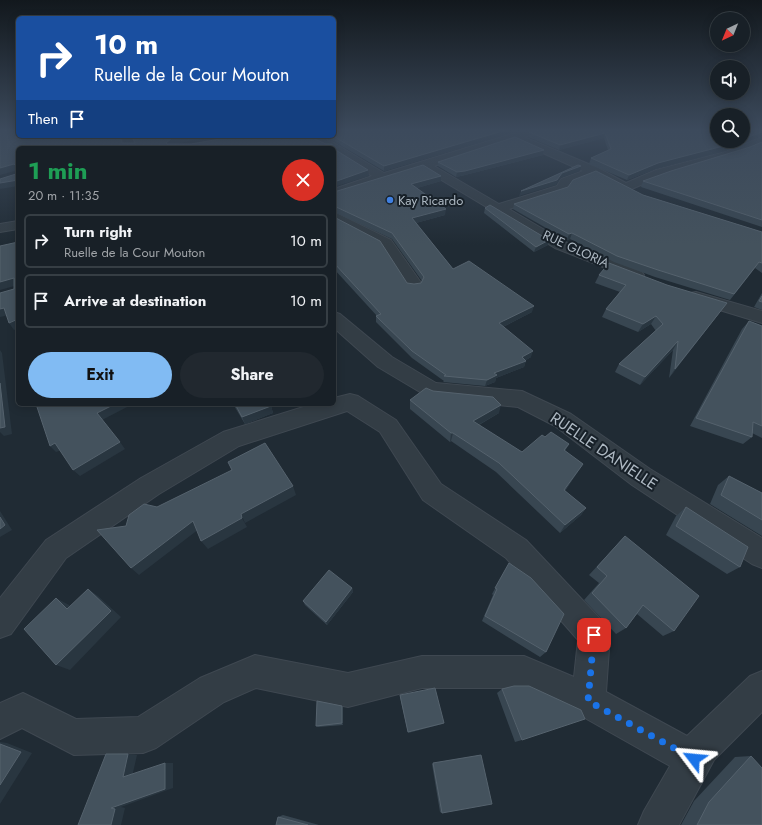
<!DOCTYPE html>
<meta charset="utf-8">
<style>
body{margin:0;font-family:Jost,sans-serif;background:#21282f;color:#f1f3f6;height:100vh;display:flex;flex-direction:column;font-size:15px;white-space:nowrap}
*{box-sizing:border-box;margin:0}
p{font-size:13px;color:#9fa3a7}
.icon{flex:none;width:22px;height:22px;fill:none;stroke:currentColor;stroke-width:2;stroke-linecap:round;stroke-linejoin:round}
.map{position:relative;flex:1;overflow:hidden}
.panel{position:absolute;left:16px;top:146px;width:320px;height:260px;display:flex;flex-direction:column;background:#182027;border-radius:6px;box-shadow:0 2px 10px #0003,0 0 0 1px #363e44}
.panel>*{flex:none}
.hud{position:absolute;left:16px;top:16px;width:320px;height:122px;border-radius:6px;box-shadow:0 2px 10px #0003,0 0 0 1px #363e44;background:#1a4fa0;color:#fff;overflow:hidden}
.needle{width:26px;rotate:223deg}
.controls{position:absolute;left:710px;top:12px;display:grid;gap:8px}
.controls a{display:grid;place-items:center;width:40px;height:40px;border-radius:50%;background:#182027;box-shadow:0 2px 10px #0003,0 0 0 1px #363e44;font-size:20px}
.pin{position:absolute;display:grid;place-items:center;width:34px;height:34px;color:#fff;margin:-17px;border-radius:8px;box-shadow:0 2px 6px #0006}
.me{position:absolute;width:44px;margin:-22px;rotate:299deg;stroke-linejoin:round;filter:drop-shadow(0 0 3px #0008)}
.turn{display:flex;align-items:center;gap:14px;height:84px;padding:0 12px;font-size:18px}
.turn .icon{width:52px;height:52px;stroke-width:2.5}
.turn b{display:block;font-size:28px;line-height:34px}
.then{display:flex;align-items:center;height:38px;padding:0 12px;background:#0003;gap:8px;font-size:15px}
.round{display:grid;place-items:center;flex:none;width:42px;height:42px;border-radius:21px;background:#21282f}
.headline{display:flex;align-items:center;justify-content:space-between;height:68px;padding:0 12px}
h1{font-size:24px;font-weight:700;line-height:30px;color:#1e9e55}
.action{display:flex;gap:8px;margin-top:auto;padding:8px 12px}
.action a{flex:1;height:46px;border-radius:24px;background:#81bbf3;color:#111;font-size:16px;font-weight:700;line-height:46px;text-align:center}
.action a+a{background:#21282f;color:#f1f3f6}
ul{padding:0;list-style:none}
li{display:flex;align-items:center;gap:12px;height:54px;margin:0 8px 6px;padding:0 4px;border:2px solid #363e44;border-radius:6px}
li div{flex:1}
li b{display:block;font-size:15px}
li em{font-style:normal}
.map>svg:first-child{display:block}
</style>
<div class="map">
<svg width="762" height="825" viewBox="0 0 762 825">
<rect width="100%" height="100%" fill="#202b34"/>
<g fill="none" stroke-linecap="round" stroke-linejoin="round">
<defs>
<path id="minor" d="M525 130H533L534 132 533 134 524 137 598 168 626 183 656 170 725 152 762 137V144L733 156 664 175 627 191 593 176 570 184 566 191 509 209 565 242 642 272 644 275 642 278 636 280 555 248 423 169 334 197V189L372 176 334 152V148H327L305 138 304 136H318L334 143 384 173ZM514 140 583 171 561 179 557 186 499 204 434 166Z
M121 136H131L136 148H126Z
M334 212 391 240 422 284 420 288 414 289 408 288 381 246 334 221Z
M18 221V229L0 232V224Z
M696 292 762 311V323L690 301 687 297 690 293Z
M334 312 340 314 392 357 436 383 522 391 571 414 650 469 762 538V568L752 564 632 485 555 426 518 407 432 398 425 395 378 367 334 328Z
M350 394 358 396 396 420 441 484 526 540 605 624 610 635 606 692 687 736 750 676 762 671V712L714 760 679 825H638L644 811 670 766 576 713 523 688H422L348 707 256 688 224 702 156 748 143 753 74 755 22 728 0 739V703L23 693 76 719 138 717 200 678 255 655 348 673 422 656H524L574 677 578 640 506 558 423 500 380 432 347 411 239 446 159 494 66 558 11 634 0 638V598L46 540 141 478 223 432 313 404H334V398Z"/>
</defs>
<!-- minor casing -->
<use href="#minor" stroke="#3f4851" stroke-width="2"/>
<!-- minor -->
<use href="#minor" fill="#333d45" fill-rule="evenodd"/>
</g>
<!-- wall -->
<path fill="#384651" d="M334 130H521L384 171 335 142 321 136H334Z
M534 130H717L725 151 655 169 627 180 589 164 591 158 608 150 604 138 559 150 528 137 529 132Z
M762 142V227L641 187 643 181 750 147Z
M544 150 543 155 465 175 456 177 438 166V162Z
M441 176V181L417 188 445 215 416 223 453 269 532 312 503 327 531 357 526 360 524 367 496 378 495 382 485 386 443 382 444 381 412 358 376 322V316H377L334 269V217L407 283 414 284 421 283 422 281 392 239 334 212V192Z
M643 195 762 232V273L755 268 730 300 655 277 614 262 570 239 567 240 513 209 514 204Z
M485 208 549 240 548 245 534 252 484 213Z
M599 275 720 312 669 378 673 350 640 385 615 372 619 364 656 331 651 324 638 332 602 317 606 309 620 292 595 283Z
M762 293V310L754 307Z
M749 321 762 326V438L752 433V437L743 444 690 426 742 329Z
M433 391 499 413 479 425 522 452 545 437 569 444 565 451 583 464 565 491 586 508 581 515 560 533 496 472 451 441 450 442 410 409V400Z
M233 404H269L271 406 273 413 245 424Z
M729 476 762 493V536L710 504 718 485Z
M686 507 740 567 727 574 666 535 676 516Z
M625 536 674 631 663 636 637 614 626 628 616 634 584 600 599 583 589 575Z
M509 563 546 652 540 657 482 621 493 595 492 594Z
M352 588 353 592 327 625 305 605 303 601Z
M502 689 522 740 515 742 497 693Z
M400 695 444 723 442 724 408 733 400 697Z
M343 707V725L318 727 316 726Z
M481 755 442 813 440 812 432 764Z
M751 756 762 825H681L694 801 735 757Z
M283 815 319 825H276L278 817Z"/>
<!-- shaded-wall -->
<path fill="#293640" d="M506 130H521L384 171V166Z
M762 132V136L725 151 655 169 627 180 629 175 658 163 739 141H743V139Z
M605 133 604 138 559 150 560 145Z
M185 136H215L174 144 168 148 166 143 172 138Z
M544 150 543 155 465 175 456 177 457 172Z
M14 164 18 170 0 175V168Z
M581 166 580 171 561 178 556 185 519 196 521 191 562 173Z
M368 170 369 176 334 187V182Z
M441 176V181L411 190V184Z
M18 180V186L0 189V183Z
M446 209 445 215 412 224V218Z
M572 233 570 239 567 240 569 234Z
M549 240 548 245 534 252 536 247Z
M14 278 18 285 0 290V282Z
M727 303 720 312 669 378 675 369Z
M534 306 532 312 497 330 499 323Z
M4 308 9 315 0 317V309Z
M656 316 651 324 638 332 643 324Z
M18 319V328L14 330 9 323Z
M678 341 673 350 640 385 645 377Z
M0 350 2 353 12 434 4 436 0 432Z
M533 351 531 357 521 363 526 361 524 367 496 378 495 382 485 386 487 380 494 373 522 357Z
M115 404H127L129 406 102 420 97 413Z
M501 405 499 413 471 429 473 421Z
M271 406 273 413 245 424 242 417Z
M451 433H453L451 441 450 442Z
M120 442 125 449 80 476 73 470Z
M55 443 62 450 56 452 50 446Z
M583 464 578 472 559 498 564 490Z
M293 486 296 495 245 523 241 514Z
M586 508 581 515 560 533 565 525Z
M0 511 12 530 0 537Z
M242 518 247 527 208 549 201 541Z
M193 521 199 529 139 575 131 568Z
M352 588 353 592 327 625 326 622Z
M88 589 98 596 121 617 70 670 56 665Z
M56 598 69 605 78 615 67 609Z
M342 706 343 707V725L342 723Z
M444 723 442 724 408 733V732Z
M0 742 7 743 32 753 0 804Z
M128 754 137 755 132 777H123Z
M165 763H173V788L121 807 125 808 121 825H111V808Z"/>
<!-- building -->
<path fill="#44525d" stroke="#55626d" d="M0 130H18V136H120L122 143H135L132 136H185L172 138 166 143 167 144H191L237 136H308L326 144H332L333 148H18V180L0 183V179L16 174V166L14 164 0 168Z
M334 130H506L384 166 333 136H334Z
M536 130H717V141H739L727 145 658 163 629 175 591 158 611 149 605 133 560 145 529 132Z
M743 130H762V132L743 139Z
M515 137 544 150 465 171 457 172 438 162Z
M762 142V220L643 181 671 171 750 147Z
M334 149 368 170 334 182Z
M423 165 441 176 411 184 446 209 412 218 453 269 469 261 534 306 499 323 533 351 522 357 526 361 494 373 497 375 487 380 444 376 446 375 412 351 376 316 381 314 334 263V217L380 241 407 283 414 284 421 283 424 277 392 233 334 206V192Z
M578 165 581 166 562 173 557 180 521 191Z
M596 171 643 195 762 232V263L759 262 734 294 658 270 617 256 572 233 569 234 514 204 568 187 573 180Z
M490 205 549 240 536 247 485 208Z
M18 242V319L9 323 4 308 0 309V293L14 289V278L0 282V246Z
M609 263 667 285 727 303 675 369 678 341 645 377 619 364 663 324 656 316 643 324 606 309 626 285 599 275Z
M762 296V302L759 301Z
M749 321 762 326V426L753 422 752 437 696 418Z
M0 383 5 427 0 428Z
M426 388 433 391 493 397 501 405 473 421 522 452 542 435 545 437 551 432 569 444 564 450 583 464 564 490 586 508 565 525 499 463 453 433H451L410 400Z
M36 404H115L97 413 120 442 73 470 55 443 50 446Z
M235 404H269L271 406 242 417Z
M265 443 293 486 241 514 242 518 201 541 193 521 131 568 97 530 126 526 129 515 144 504 157 507 232 470 228 462Z
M729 476 762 493V520L721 495Z
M686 507 748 547 740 567 676 526Z
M0 517 5 525 0 529Z
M625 536 699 596 674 631 643 605 626 628 592 593 607 576 597 567Z
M509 563 531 578 564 614 546 652 485 616 497 589 495 588Z
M329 570 352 588 326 622 303 601Z
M88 589 111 611 56 665 24 629 56 598 67 609Z
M514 686H529L581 710 585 719 522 740 502 689Z
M435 688 444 723 408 732 400 695Z
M317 701 342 706V723L316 726Z
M0 744 21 752 0 785Z
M106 754H128L123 777 165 763V789L111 808 115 809 111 825H78Z
M481 755 492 804 442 813 433 763Z
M751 756 762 768V825H697L709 802Z
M278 817 308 825H276Z"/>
<!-- sky -->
<linearGradient id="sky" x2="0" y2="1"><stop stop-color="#12181d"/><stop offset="0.53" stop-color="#3c4a5c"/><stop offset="1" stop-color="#3c4a5c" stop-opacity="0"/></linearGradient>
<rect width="762" height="245" fill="url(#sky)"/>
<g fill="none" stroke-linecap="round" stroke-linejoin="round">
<!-- route -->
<path stroke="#1a73e8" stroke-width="7" stroke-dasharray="0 12.6" d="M594 635 588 701 694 759"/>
</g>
<!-- markers -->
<circle fill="#3f7fe0" stroke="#182129" stroke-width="1.5" cx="390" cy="200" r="4"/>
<g text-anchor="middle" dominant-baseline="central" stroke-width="4" stroke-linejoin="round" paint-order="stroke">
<!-- far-poi labels -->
<g font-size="13" fill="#adb8c2" stroke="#182129" text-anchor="start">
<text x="398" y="200">Kay Ricardo</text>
</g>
<!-- far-street labels -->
<g font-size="13" fill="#adb8c2" stroke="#182129">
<text transform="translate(576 249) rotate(25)">RUE GLORIA</text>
</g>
<!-- street labels -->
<g font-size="16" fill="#adb8c2" stroke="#182129">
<text transform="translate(604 451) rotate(34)">RUELLE DANIELLE</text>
</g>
</g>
</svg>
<div class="controls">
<a><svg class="needle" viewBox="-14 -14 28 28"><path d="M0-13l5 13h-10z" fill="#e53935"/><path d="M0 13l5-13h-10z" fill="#9fa3a7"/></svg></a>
<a><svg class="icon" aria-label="sound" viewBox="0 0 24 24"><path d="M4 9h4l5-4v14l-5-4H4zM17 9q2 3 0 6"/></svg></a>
<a><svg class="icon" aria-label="search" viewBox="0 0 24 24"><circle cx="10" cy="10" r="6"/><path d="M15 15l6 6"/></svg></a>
</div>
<div class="pin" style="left:594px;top:635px;background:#d93025"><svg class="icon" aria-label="arrive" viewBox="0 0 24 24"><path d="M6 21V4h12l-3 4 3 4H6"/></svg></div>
<svg class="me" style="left:694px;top:759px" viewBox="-20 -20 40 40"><path d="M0-17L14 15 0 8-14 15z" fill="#1a73e8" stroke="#fff" stroke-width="4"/></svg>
<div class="hud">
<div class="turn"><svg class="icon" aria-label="right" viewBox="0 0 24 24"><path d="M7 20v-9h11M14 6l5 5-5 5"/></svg><div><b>10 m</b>Ruelle de la Cour Mouton</div></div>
<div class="then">Then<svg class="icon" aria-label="arrive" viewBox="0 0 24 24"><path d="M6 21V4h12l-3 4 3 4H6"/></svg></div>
</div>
<section class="panel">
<div class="headline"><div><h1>1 min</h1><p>20 m · 11:35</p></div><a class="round" style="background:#d93025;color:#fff"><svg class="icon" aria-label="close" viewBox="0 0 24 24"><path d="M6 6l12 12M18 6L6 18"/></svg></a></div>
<ul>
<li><svg class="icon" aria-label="right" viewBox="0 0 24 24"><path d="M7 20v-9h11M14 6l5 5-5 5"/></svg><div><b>Turn right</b><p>Ruelle de la Cour Mouton</p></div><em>10 m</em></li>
<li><svg class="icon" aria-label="arrive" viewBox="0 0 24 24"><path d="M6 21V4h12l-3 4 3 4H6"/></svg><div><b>Arrive at destination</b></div><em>10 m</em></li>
</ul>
<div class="action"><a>Exit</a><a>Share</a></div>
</section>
</div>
